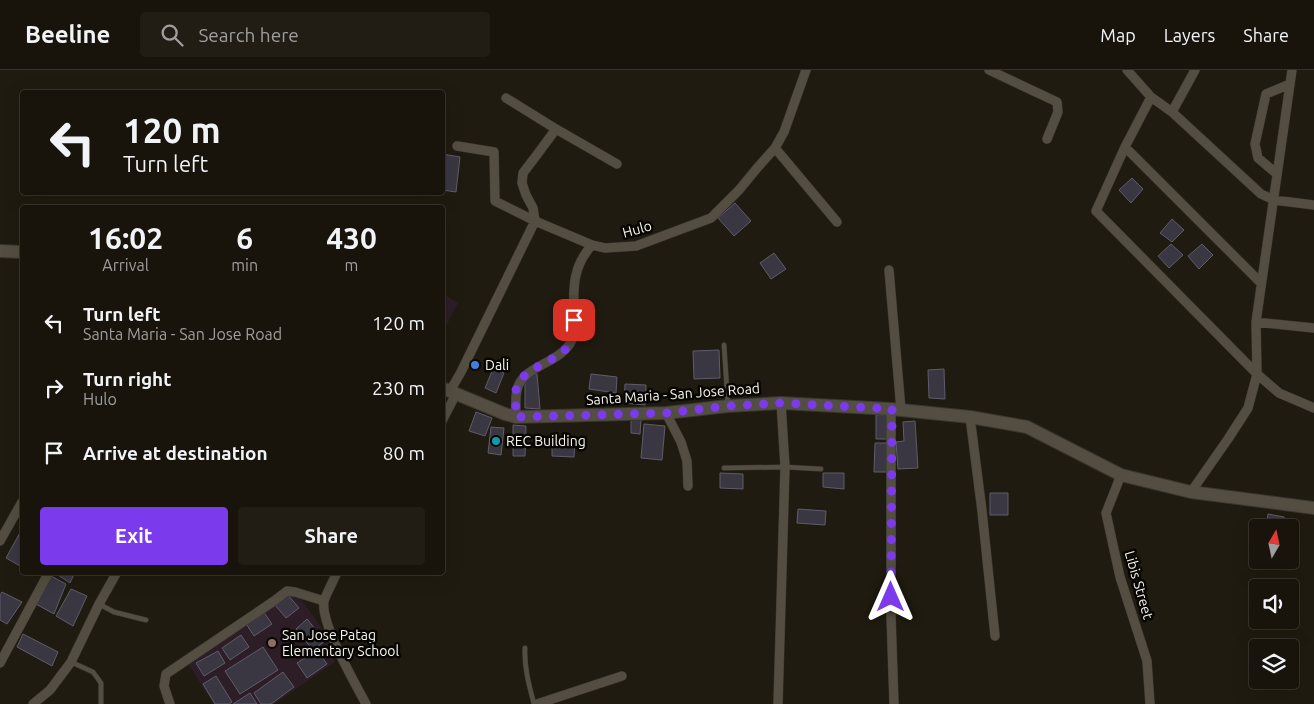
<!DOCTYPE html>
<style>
body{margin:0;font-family:Ubuntu,sans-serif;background:#211d15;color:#f1f3f6;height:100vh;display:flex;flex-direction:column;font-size:19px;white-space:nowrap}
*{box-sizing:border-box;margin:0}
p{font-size:16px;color:#9f9e9d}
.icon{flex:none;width:28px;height:28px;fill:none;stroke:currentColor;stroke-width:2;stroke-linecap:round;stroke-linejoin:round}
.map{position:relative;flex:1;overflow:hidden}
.drawer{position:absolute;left:20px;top:135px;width:425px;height:370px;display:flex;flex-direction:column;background:#18140c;border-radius:5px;box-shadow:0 5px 20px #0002,0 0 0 1px #36332d}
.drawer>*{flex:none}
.guide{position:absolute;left:20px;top:20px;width:425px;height:105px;border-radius:5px;box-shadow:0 5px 20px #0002,0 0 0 1px #36332d;background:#18140c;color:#f1f3f6;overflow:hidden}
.needle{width:32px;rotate:9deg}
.controls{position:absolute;left:1249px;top:449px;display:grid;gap:10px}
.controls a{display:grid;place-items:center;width:50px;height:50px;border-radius:5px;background:#18140c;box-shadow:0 5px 20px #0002,0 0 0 1px #36332d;font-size:25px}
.pin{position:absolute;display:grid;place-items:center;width:42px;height:42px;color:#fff;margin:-21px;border-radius:10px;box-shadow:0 2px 8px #0006}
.me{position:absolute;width:55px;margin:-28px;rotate:0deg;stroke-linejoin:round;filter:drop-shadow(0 0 4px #0008)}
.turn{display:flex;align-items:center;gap:18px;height:105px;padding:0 20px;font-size:22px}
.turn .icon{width:65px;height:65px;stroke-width:2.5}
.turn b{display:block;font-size:35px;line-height:42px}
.eta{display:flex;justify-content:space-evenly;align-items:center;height:85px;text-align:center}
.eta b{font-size:30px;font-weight:700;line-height:35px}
.button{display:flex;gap:10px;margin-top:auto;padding:10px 20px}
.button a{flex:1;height:58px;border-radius:5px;background:#7c3aed;color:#fff;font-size:20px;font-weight:700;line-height:58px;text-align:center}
.button a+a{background:#211d15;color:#f1f3f6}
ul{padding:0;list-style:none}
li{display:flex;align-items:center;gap:15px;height:65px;padding:0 20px}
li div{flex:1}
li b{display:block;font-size:19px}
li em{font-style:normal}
header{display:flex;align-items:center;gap:30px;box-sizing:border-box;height:70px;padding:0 25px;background:#18140c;border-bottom:1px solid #36332d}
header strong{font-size:24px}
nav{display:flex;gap:28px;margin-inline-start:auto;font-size:18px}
.search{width:350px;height:45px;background:#211d15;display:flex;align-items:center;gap:12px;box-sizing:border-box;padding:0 18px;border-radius:5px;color:#9f9e9d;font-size:19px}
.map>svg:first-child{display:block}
</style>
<header>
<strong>Beeline</strong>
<div class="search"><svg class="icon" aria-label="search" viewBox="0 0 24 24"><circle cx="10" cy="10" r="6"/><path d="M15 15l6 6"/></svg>Search here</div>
<nav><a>Map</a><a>Layers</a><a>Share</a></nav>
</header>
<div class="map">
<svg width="1314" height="634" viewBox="0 0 1314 634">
<rect width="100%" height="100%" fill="#201b10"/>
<!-- education -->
<path fill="#2d1d26" d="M443 224 458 233 443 262Z
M285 523 298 525 320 555 335 592 274 634H214L188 594Z"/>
<!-- building -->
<path fill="#3a3743" stroke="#5f5c69" d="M442 84 460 87 456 122 442 120Z
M1132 108 1143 119 1131 133 1119 120Z
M735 133 751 151 734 166 718 148Z
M1172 149 1184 160 1172 172 1160 163Z
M1171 174 1183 185 1169 198 1158 186Z
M1202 174 1213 185 1199 199 1188 186Z
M774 183 786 199 771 209 760 193Z
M719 280 720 308 694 309 693 281Z
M493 299 504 303 496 323 485 318Z
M944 299 945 329 929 328 928 300Z
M537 304 540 339 525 338V311L529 305Z
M591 304 617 307 616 323 589 319Z
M625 314 646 315 645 335 624 333Z
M476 342 492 348 485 366 469 361Z
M876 345H887V369H876Z
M631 349H641L640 364 631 363Z
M915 351 918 398 898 399 896 372 904 371 903 352Z
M644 354 665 356 662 390 641 388Z
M513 355 526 356 525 386H513Z
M491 357 504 358 501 385 488 383Z
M552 372H575L574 387 552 386Z
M875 373H888L887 402H874Z
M720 403 743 404V419L720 418Z
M823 403H844V419L823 417Z
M990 423H1008V445H990Z
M798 439 826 441 825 455 797 453Z
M1268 444 1284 447 1283 458H1266Z
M22 459V497L6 488Z
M56 502H75L70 513 55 503Z
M51 506 66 514 54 544 34 533Z
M71 519 87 526 73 556 56 546Z
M2 522 22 532 7 554 0 550V525Z
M288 525 299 538 286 548 275 535Z
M263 541 272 554 254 566 245 552Z
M307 549 325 571 313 580 296 559Z
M23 564 58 582 52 596 17 577Z
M241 565 249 577 230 590 222 578Z
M263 577 278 600 240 624 225 601Z
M317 580 327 594 307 608 297 593Z
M218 581 225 593 204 606 196 593Z
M283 602 294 617 271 634H261L254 623Z
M216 606 232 632 229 634H215L203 614Z
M250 623 257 634H233Z"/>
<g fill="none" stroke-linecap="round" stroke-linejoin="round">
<defs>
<path id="lane" d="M724 275 728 335
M724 398 785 397 821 399
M99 534 114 542 146 550
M525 578C524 597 529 615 534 634
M71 592 93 602 101 613V634"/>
<path id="street" d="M989 0 1057 32 1058 42 1047 69
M1127 0 1151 27 1172 42 1261 124 1274 130 1314 135
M1151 27 1125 77 1096 141 1257 304 1279 323 1314 338
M506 28 556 59
M1172 42 1195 0
M1125 77 1261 213
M775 78 837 152
M1277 104 1258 88 1255 74 1266 24 1290 14
M592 175 535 151 533 138 526 125 522 113 523 103 536 86 556 59 617 94
M889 200 901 340
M1256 252 1314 258
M450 321 461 302 535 151 495 131 494 82 457 76
M891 339V546L894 634
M666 343 681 372 687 391 688 416
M516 347C516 338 515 328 517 320 522 295 561 294 572 270 575 262 574 252 574 243 573 217 573 196 592 175L605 178 636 176 711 148 739 120 758 97 775 78 784 62 806 0
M970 347 982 441 995 566
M442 351 456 324
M1121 405 1106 443 1120 507 1147 591 1150 634
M1191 422 1228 369 1248 338 1257 304 1256 252 1292 0
M0 471 22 432
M337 502C334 510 326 524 324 531 320 553 355 613 366 634
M0 593 49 502
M33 634 50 620 71 592 99 534 117 502
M170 634 164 616 166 604 274 531 287 521 295 522 324 531
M537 634 622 606
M778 634 785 397 781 333"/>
<path id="secondary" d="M0 181 22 182
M442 318 505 344 516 347 666 343 728 336 781 333 891 339 970 347 1027 357 1121 405 1191 422 1314 438"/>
</defs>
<!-- lane casing -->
<use href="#lane" stroke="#393630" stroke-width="5.5"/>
<!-- street casing -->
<use href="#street" stroke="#393630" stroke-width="10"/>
<!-- secondary casing -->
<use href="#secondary" stroke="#393630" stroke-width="14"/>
<!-- lane -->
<use href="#lane" stroke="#534e41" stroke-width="4.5"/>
<!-- street -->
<use href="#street" stroke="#534e41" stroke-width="9"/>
<!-- secondary -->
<use href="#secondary" stroke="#534e41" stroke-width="12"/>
</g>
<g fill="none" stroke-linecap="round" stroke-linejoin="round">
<!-- route -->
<path stroke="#7c3aed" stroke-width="9" stroke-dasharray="0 16.2" d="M574 250C574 255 575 261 574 265 566 294 522 293 516 320 515 328 516 338 516 347L666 343 728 336 781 333 892 339 891 527"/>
</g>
<!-- markers -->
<circle fill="#3f7fe0" stroke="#080603" stroke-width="2" cx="475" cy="295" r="5"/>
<circle fill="#0f9aa8" stroke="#080603" stroke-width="2" cx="496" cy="371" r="5"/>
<circle fill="#8d6e63" stroke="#080603" stroke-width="2" cx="272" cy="573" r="5"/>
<g text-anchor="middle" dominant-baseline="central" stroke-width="5" stroke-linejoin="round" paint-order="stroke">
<!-- street labels -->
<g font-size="14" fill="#f8f5ed" stroke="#080603">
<text transform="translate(637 159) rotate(-15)">Hulo</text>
<text transform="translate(673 324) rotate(-4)">Santa Maria - San Jose Road</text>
<text transform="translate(1139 515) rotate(74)">Libis Street</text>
</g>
<!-- poi labels -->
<g font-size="14" fill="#f8f5ed" stroke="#080603" text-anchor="start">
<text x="485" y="295">Dali</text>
<text x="506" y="371">REC Building</text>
<text x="282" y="565">San Jose Patag<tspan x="282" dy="16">Elementary School</tspan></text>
</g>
</g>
</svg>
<div class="controls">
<a><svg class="needle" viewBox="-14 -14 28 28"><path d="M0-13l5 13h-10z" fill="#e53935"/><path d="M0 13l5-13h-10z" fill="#9f9e9d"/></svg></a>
<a><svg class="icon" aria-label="sound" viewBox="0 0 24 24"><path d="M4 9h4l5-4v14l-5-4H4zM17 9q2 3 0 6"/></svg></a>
<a><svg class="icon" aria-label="layers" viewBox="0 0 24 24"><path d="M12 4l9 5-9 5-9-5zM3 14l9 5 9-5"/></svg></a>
</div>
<div class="pin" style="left:574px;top:250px;background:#d93025"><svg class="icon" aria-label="arrive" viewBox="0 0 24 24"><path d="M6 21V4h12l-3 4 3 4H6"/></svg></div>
<svg class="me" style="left:891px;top:527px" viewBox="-20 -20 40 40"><path d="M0-17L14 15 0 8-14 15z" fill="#7c3aed" stroke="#fff" stroke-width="4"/></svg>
<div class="guide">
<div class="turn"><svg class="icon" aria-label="left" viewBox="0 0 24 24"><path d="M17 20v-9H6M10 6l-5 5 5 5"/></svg><div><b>120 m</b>Turn left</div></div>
</div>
<section class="drawer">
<div class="eta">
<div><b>16:02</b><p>Arrival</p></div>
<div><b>6</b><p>min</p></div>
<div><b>430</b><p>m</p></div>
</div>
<ul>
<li><svg class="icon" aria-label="left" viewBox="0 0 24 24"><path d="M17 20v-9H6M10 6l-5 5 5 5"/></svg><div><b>Turn left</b><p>Santa Maria - San Jose Road</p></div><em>120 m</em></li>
<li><svg class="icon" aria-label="right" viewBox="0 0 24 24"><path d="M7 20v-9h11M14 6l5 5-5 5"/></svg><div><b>Turn right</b><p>Hulo</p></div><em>230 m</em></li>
<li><svg class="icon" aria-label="arrive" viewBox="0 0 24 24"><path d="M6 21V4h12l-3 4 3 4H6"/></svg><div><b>Arrive at destination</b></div><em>80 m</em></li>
</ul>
<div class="button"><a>Exit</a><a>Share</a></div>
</section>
</div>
